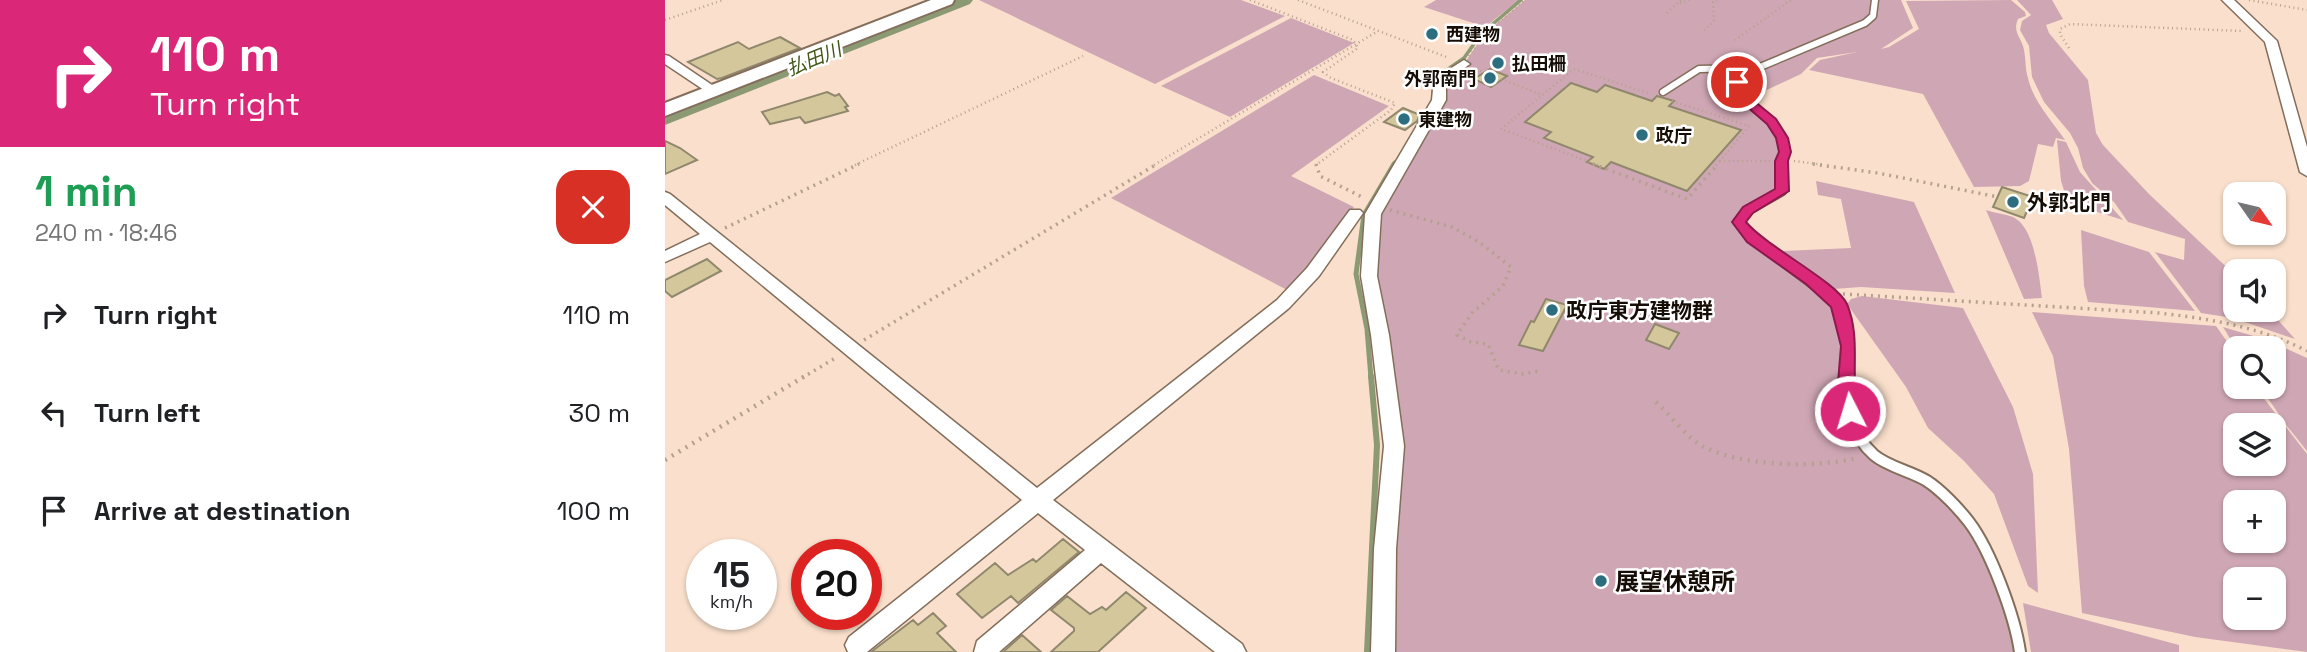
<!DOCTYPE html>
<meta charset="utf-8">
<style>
body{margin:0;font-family:"Space Grotesk","Noto Sans JP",sans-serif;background:#f6f6f6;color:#202124;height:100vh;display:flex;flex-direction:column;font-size:26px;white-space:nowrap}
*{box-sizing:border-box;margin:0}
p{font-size:23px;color:#757577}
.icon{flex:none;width:38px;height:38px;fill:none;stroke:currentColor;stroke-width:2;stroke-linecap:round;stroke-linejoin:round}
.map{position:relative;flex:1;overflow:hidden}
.details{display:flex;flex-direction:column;background:#fff;width:665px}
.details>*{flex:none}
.hud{background:#db2777;color:#fff;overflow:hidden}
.needle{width:46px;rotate:124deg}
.fabs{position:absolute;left:1558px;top:182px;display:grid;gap:14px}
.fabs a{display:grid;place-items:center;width:63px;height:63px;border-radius:14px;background:#fff;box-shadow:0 2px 5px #0004;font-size:35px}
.speed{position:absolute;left:21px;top:539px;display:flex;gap:14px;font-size:35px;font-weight:700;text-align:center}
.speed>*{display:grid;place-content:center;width:91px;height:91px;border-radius:50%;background:#fff;box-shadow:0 2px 5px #0004;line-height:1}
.speed small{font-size:18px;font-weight:400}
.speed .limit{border:10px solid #d22;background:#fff;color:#111}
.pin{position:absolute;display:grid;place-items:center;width:60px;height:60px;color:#fff;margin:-30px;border:4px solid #fff;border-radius:50%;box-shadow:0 2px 7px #0007}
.me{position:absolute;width:77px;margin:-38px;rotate:355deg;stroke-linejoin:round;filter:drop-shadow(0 0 5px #0008)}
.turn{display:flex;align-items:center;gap:24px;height:147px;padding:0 35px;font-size:32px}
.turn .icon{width:91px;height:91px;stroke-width:2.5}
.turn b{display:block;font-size:49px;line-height:60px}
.round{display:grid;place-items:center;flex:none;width:74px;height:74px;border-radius:21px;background:#f6f6f6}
.summary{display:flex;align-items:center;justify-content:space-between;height:119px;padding:0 35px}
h1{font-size:42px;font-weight:700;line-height:52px;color:#1e9e55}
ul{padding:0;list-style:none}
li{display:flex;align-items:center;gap:21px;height:98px;padding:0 35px}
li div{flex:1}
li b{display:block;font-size:26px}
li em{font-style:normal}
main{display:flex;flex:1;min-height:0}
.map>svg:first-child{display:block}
</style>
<main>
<section class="details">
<div class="hud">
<div class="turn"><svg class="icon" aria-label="right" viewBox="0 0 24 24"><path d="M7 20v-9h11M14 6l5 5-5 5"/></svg><div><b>110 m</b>Turn right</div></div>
</div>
<div class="summary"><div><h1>1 min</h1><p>240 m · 18:46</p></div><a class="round" style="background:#d93025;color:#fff"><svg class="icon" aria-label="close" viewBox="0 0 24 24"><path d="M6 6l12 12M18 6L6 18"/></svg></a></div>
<ul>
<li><svg class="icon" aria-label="right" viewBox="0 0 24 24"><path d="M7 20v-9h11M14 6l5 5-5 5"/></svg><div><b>Turn right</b></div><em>110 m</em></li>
<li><svg class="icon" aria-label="left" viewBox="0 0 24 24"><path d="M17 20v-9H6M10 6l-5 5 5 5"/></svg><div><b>Turn left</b></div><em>30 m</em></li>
<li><svg class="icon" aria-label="arrive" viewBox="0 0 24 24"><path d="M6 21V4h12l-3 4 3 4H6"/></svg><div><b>Arrive at destination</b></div><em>100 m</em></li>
</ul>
</section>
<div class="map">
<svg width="1642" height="652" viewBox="0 0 1642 652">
<rect width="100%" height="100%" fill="#fae0cc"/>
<!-- green -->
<path fill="#cfa7b4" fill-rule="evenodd" d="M314 0H576L620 16 490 84Z
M771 0H854L820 27 759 7Z
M860 0H1236L1248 28 1216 49 1224 47 1254 29 1241 1 1346 0 1360 12 1361 16 1353 19C1347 33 1357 37 1359 50 1361 59 1360 69 1363 78 1368 101 1387 121 1400 140L1391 138 1388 147 1373 144 1364 181 1355 186 1309 187 1258 94 1144 70 1155 60 1192 52 1152 58 1136 74 1080 100C1124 136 1117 136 1117 191L1083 210 1074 222 1174 304 1184 346 1189 427 1209 455 1264 482 1305 523 1333 578 1355 652H718L729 446 715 335 708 214 774 100 775 79 799 64 819 34Z
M1352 0H1387L1398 19 1381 25 1384 33 1423 80 1431 133 1438 145 1484 194 1570 275V310H1604L1630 339 1568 318 1536 313 1490 252 1519 260 1520 239 1463 222 1449 202 1427 183 1418 168 1413 148 1405 133 1379 102 1367 77 1364 46 1355 30 1357 21 1366 15Z
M626 18 689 43 565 117 496 86Z
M649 75 724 106 626 176 689 207 624 291 446 198Z
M1392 140 1401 142 1415 172 1458 220 1403 203 1396 181Z
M1151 181 1249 202 1290 293 1196 287 1169 289 1118 251 1186 248 1176 199 1153 195Z
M1321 210C1329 213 1340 214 1348 217 1370 227 1374 276 1377 298L1359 299Z
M1416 230 1484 252 1530 311 1423 302 1419 286Z
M1197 296 1298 308 1348 407 1368 474 1373 593 1363 586 1329 494 1299 461 1263 428 1241 387 1182 304 1186 299Z
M1367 312 1551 326 1570 353V387H1590L1642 454V652L1530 637 1417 613 1404 449 1388 356ZM1570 425H1608V464H1570ZM1570 502H1608V541H1570ZM1608 579V618H1570V579Z
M1558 327 1602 340 1642 358V451L1622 426 1595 387H1608V348H1571Z
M1358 603 1514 645V652H1366Z"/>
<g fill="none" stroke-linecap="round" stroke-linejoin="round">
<!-- stream-far2 -->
<path stroke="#8b9a73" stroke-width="3.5" d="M768 93 770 78 799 58 816 34 856 0
M728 165 730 162"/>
<!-- stream-far1 -->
<path stroke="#8b9a73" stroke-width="5" d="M706 378 702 329 691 274 699 215 729 164"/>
<!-- stream -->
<path stroke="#8b9a73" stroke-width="6" d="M702 652 712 445 706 376"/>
<!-- river -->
<path fill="#8b9a73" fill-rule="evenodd" d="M280 0H308L305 4 0 125V110Z"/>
</g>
<!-- building -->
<path fill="#d4c79c" stroke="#90886d" stroke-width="2" d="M115 37 135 48 57 78 52 79 23 62 73 42 84 49Z
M825 69 842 76 826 87 809 79Z
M906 83 932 92 940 85 987 101 992 96 1009 101 1004 106 1076 130 1022 191 946 162 939 169 922 162 928 157 879 138 886 132 860 122Z
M162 92 170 96 174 94 183 106 180 107 183 111 140 123 135 117 105 124 97 112Z
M738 108 755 115 752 121 740 130 719 122Z
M0 141 15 148 32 160 0 174Z
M1337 187 1368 197 1359 218 1328 207Z
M42 259 56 271 7 297 0 291V280Z
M881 299 902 305 878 351 854 345 866 321 869 322Z
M990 324 1014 333 1004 349 981 340Z
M398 539 414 552 353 603 346 596 317 618 292 594 330 563 343 575 368 559 371 562Z
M461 592 481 608 433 652H386L409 631V628L386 610 402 596 425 614 437 607 441 610Z
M268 613 281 626 272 633 291 652H206L248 620 253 625Z
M357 635 376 652H338Z"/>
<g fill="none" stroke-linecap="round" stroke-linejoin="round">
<defs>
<path id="service-far2" d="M998 92 1034 69 1086 68
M1117 165C1117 160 1120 154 1119 148 1116 124 1088 107 1071 92V82L1076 75 1200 23 1208 16 1210 0"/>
<path id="service-far1" d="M1117 164V191L1083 210 1074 222 1088 239 1174 304 1184 346 1182 378"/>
<path id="service" d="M1182 376C1180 403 1187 436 1209 455 1223 467 1246 471 1262 481 1276 490 1294 509 1304 522 1326 551 1350 617 1355 652"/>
<path id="minor" d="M1557 0H1569L1612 41 1642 147V176L1635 172 1600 42Z
M0 55 4 56 56 91 50 95 45 94 0 64Z
M799 60 805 64 781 81V100L716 214 712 276 724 335 739 446 731 549 730 652H706L709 549 719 446 706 335 696 276 700 214 767 100 769 79Z
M0 192 5 194 372 488 612 300 642 268 685 210H695L698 213 654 276 624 308 388 500 577 644 581 652H550L436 563 334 652H309L312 641 420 550 373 513 202 652H183L180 645 184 637 357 500 45 242 0 262V251L35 234 0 205Z"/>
<path id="primary" d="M266 0H289L287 4 0 116V103Z"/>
</defs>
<!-- service-far2 casing -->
<use href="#service-far2" stroke="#846e5b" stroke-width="9"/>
<!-- service-far1 casing -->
<use href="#service-far1" stroke="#846e5b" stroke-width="11"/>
<!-- service casing -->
<use href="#service" stroke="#846e5b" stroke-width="14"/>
<!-- minor casing -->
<use href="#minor" stroke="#846e5b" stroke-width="3"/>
<!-- primary casing -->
<use href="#primary" stroke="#846e5b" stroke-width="4"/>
<!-- path-far2 -->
<path stroke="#b5a090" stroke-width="2.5" stroke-dasharray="1 3.5" stroke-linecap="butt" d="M585 0 688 40 693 48 658 72 666 78 730 103 726 110 651 165
M633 0 784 58
M1584 0 1642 10
M1015 3 1026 0
M1002 13 1016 0
M0 20 58 0
M1039 30 1049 21 1048 2 1052 0
M1070 40 1126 0
M1404 48 1395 34V29L1405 24 1576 31
M804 56 819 34 860 0
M811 69 877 95
M1007 101 1084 126 1055 161H1107
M1129 161 1160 165
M190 165 418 56
M489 165 713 31
M933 165 836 129 909 69 986 94
M1051 165 1055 161"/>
<!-- path-far1 -->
<path stroke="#b5a090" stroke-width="3.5" stroke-dasharray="2 5" stroke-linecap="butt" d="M651 164 655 176 699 198
M928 164 1022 199 1053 164
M1148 164 1213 173 1333 197
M725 210 787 227 814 242 846 267 838 286 807 313 792 335 806 342 823 344 834 370 858 374 874 371
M60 228 194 164
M1178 294 1494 313C1546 319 1595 327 1642 351
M199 340 492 164
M137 378 172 357"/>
<!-- path -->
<path stroke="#b5a090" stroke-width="4.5" stroke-dasharray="2 6" stroke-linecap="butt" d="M991 402C1004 414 1024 440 1039 447 1080 467 1150 468 1194 458
M0 460 140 376"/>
<!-- service-far2 -->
<use href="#service-far2" stroke="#fff" stroke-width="6"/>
<!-- service-far1 -->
<use href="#service-far1" stroke="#fff" stroke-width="8"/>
<!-- service -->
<use href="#service" stroke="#fff" stroke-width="10"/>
<!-- minor -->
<use href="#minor" fill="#fff" fill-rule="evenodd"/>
<!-- primary -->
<use href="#primary" fill="#fff" fill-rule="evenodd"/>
</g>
<!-- route -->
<path fill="#db2777" stroke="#8e194d" stroke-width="2" d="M1067 80H1076L1077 91 1111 119 1123 138 1126 152 1123 161 1124 191 1088 213 1081 222C1102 247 1172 282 1182 304 1197 340 1184 376 1194 411L1191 416H1179L1172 395 1176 346 1166 307 1141 284 1082 242 1067 222 1078 207 1110 189V161L1114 152 1111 138 1102 124 1065 92Z"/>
<!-- markers -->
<g fill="#2c6d80" stroke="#fff" stroke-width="2.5">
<circle cx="767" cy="34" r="7"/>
<circle cx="833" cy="63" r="7"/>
<circle cx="825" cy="78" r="7"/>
<circle cx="739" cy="119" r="7"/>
<circle cx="977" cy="135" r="7"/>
<circle cx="1348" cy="202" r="7"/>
<circle cx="887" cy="310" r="7"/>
<circle cx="936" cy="581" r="7"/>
</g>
<g text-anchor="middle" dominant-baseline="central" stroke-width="5" stroke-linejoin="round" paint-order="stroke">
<!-- far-poi labels -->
<g font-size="18" font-weight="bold" fill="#150d06" stroke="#fff" text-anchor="start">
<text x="781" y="34">西建物</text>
<text x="847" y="63">払田柵</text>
<text x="811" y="78" text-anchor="end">外郭南門</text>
<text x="753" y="119">東建物</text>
<text x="991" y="135">政庁</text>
</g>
<!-- far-water labels -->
<g font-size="19" font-style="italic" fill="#415517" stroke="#fff">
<text transform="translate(149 59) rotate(-22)">払田川</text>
</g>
<!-- poi labels -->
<g font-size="21" font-weight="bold" fill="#150d06" stroke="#fff" text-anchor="start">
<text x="1362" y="202">外郭北門</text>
<text x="901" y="310">政庁東方建物群</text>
</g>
<!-- near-poi labels -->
<g font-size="24" font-weight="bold" fill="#150d06" stroke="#fff" text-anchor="start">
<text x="950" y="581">展望休憩所</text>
</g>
</g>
</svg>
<div class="fabs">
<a><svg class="needle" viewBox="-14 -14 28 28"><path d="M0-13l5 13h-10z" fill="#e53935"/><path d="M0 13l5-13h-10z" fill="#757577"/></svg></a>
<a><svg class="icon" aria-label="sound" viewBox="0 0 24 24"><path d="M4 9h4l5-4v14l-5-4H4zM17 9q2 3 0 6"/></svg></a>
<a><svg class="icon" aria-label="search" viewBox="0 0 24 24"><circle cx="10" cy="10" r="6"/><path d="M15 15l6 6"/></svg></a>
<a><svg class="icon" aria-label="layers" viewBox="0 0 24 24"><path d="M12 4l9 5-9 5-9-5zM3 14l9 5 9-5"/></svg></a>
<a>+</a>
<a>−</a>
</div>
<div class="speed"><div>15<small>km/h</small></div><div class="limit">20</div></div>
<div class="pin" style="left:1072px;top:82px;background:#d93025"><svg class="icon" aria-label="arrive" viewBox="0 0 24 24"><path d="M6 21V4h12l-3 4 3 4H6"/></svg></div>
<svg class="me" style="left:1185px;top:411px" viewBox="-20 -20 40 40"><circle r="17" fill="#db2777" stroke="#fff" stroke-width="3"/><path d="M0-11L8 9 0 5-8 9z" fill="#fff"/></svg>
</div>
</main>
